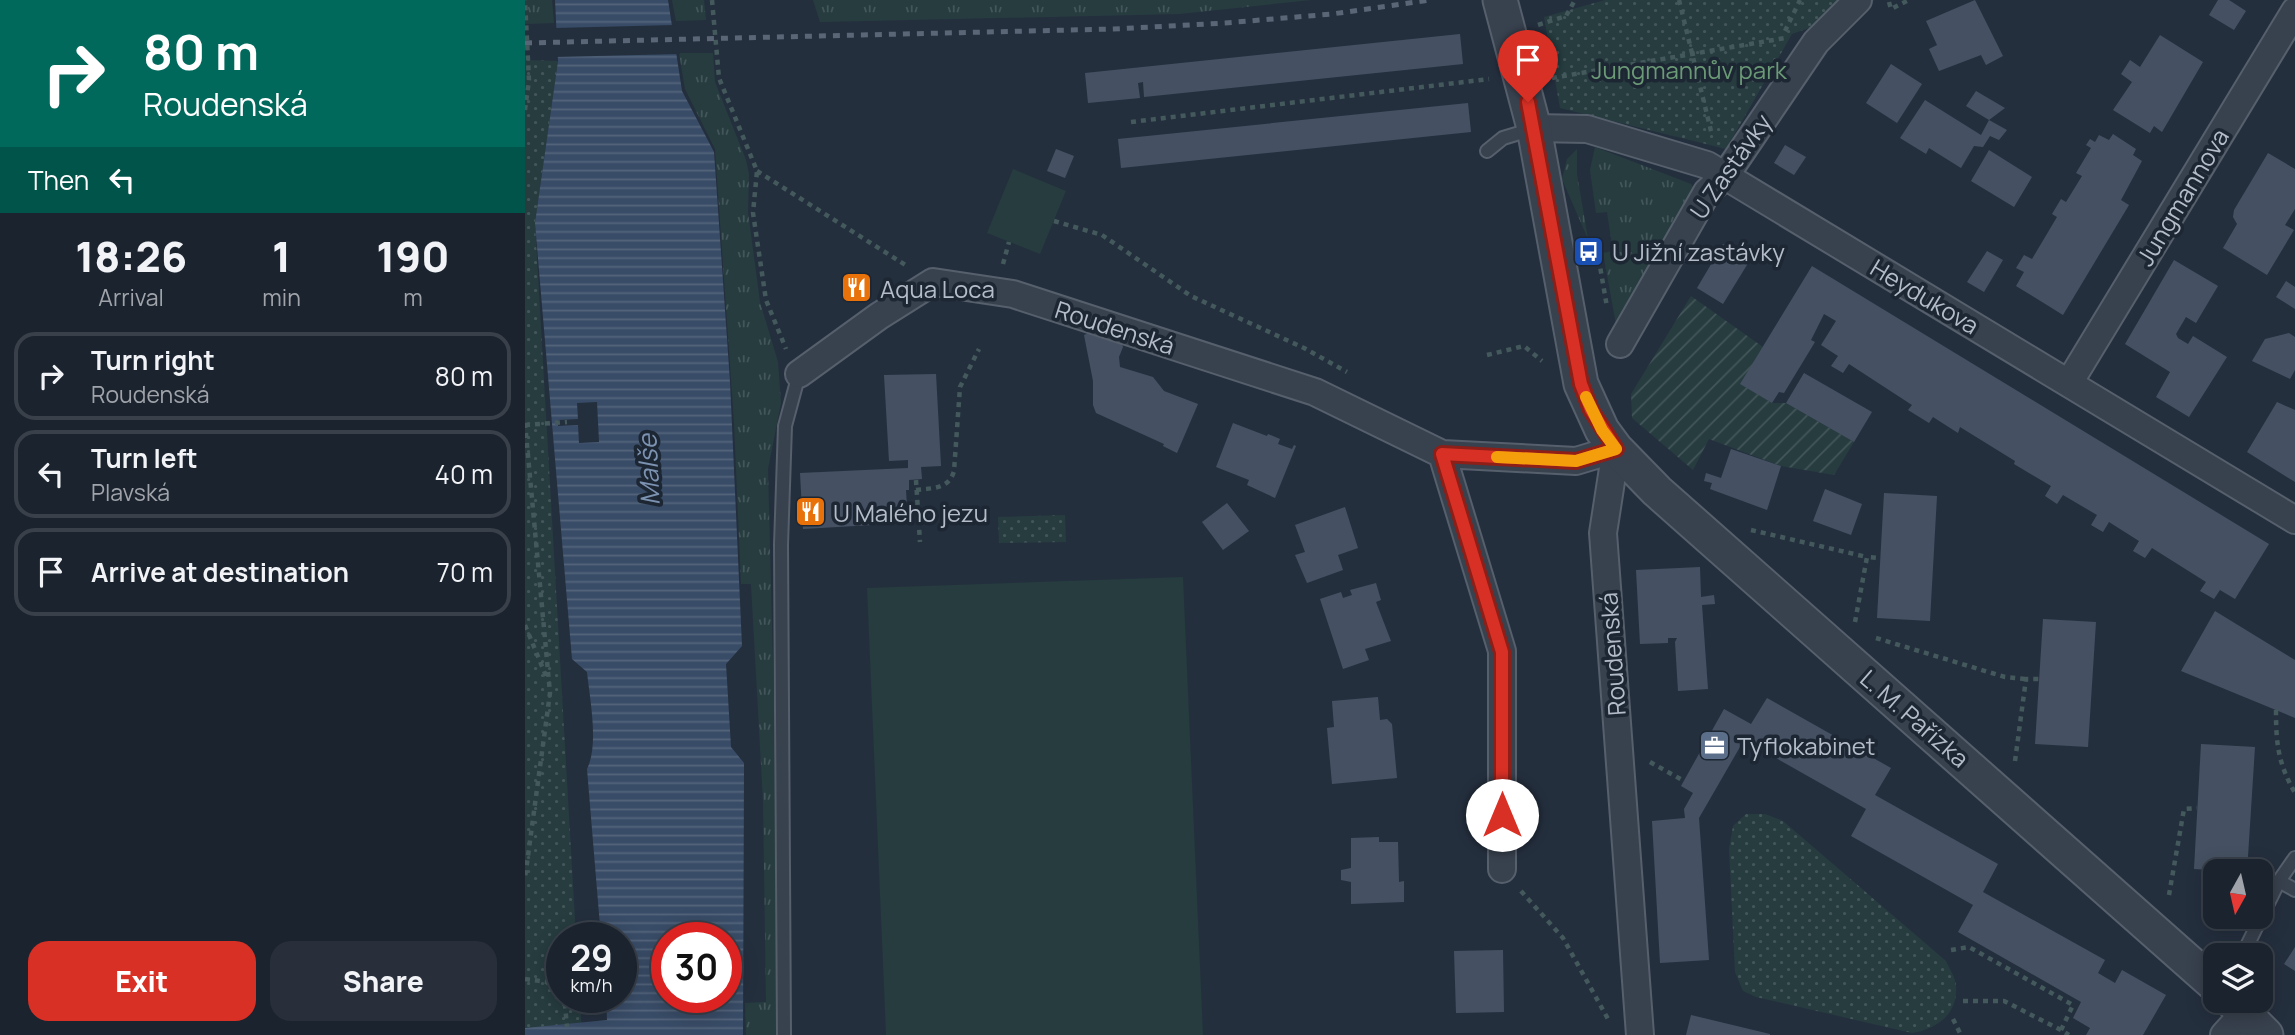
<!DOCTYPE html>
<meta charset="utf-8">
<style>
body{margin:0;font-family:Manrope,sans-serif;background:#282f3a;color:#f1f3f6;height:100vh;display:flex;flex-direction:column;font-size:26px;white-space:nowrap}
*{box-sizing:border-box;margin:0}
p{font-size:23px;color:#a0a4aa}
.icon{flex:none;width:38px;height:38px;fill:none;stroke:currentColor;stroke-width:2;stroke-linecap:round;stroke-linejoin:round}
.map{position:relative;flex:1;overflow:hidden}
.side{display:flex;flex-direction:column;background:#1b232e;width:525px}
.side>*{flex:none}
.banner{background:#00695c;color:#fff;overflow:hidden}
.needle{width:46px;rotate:188deg}
.buttons{position:absolute;left:1678px;top:859px;display:grid;gap:14px}
.buttons a{display:grid;place-items:center;width:70px;height:70px;border-radius:14px;background:#1b232e;box-shadow:0 4px 18px #0003,0 0 0 2px #39404a;font-size:35px}
.speed{position:absolute;left:21px;top:922px;display:flex;gap:14px;font-size:35px;font-weight:700;text-align:center}
.speed>*{display:grid;place-content:center;width:91px;height:91px;border-radius:50%;background:#1b232e;box-shadow:0 4px 18px #0003,0 0 0 2px #39404a;line-height:1}
.speed small{font-size:18px;font-weight:400}
.speed .limit{border:10px solid #d22;background:#fff;color:#111}
.pin{position:absolute;display:grid;place-items:center;width:60px;height:60px;color:#fff;margin:-72px -30px;border-radius:50% 50% 50% 0;rotate:-45deg;box-shadow:0 0 7px #0007}
.pin .icon{rotate:45deg}
.me{position:absolute;width:77px;margin:-38px;rotate:0deg;stroke-linejoin:round;filter:drop-shadow(0 0 5px #0008)}
.turn{display:flex;align-items:center;gap:24px;height:147px;padding:0 28px;font-size:32px}
.turn .icon{width:91px;height:91px;stroke-width:2.5}
.turn b{display:block;font-size:49px;line-height:60px}
.then{display:flex;align-items:center;height:66px;padding:0 28px;background:#0003;gap:14px;font-size:26px}
.eta{display:flex;justify-content:space-evenly;align-items:center;height:119px;text-align:center}
.eta b{font-size:42px;font-weight:800;line-height:49px}
.action{display:flex;gap:14px;margin-top:auto;padding:14px 28px}
.action a{flex:1;height:80px;border-radius:21px;background:#d93025;color:#fff;font-size:28px;font-weight:800;line-height:80px;text-align:center}
.action a+a{background:#282f3a;color:#f1f3f6}
ul{padding:0;list-style:none}
li{display:flex;align-items:center;gap:21px;height:88px;margin:0 14px 10px;padding:0 14px;border:4px solid #39404a;border-radius:21px}
li div{flex:1}
li b{display:block;font-size:26px}
li em{font-style:normal}
main{display:flex;flex:1;min-height:0}
.map>svg:first-child{display:block}
</style>
<main>
<section class="side">
<div class="banner">
<div class="turn"><svg class="icon" aria-label="right" viewBox="0 0 24 24"><path d="M7 20v-9h11M14 6l5 5-5 5"/></svg><div><b>80 m</b>Roudenská</div></div>
<div class="then">Then<svg class="icon" aria-label="left" viewBox="0 0 24 24"><path d="M17 20v-9H6M10 6l-5 5 5 5"/></svg></div>
</div>
<div class="eta">
<div><b>18:26</b><p>Arrival</p></div>
<div><b>1</b><p>min</p></div>
<div><b>190</b><p>m</p></div>
</div>
<ul>
<li><svg class="icon" aria-label="right" viewBox="0 0 24 24"><path d="M7 20v-9h11M14 6l5 5-5 5"/></svg><div><b>Turn right</b><p>Roudenská</p></div><em>80 m</em></li>
<li><svg class="icon" aria-label="left" viewBox="0 0 24 24"><path d="M17 20v-9H6M10 6l-5 5 5 5"/></svg><div><b>Turn left</b><p>Plavská</p></div><em>40 m</em></li>
<li><svg class="icon" aria-label="arrive" viewBox="0 0 24 24"><path d="M6 21V4h12l-3 4 3 4H6"/></svg><div><b>Arrive at destination</b></div><em>70 m</em></li>
</ul>
<div class="action"><a>Exit</a><a>Share</a></div>
</section>
<div class="map">
<svg width="1770" height="1035" viewBox="0 0 1770 1035">
<defs>
<pattern id="grass-tufts" width="24" height="20" patternUnits="userSpaceOnUse" patternTransform="scale(1.75)"><rect width="24" height="20" fill="#263c3f"/><path d="M3 7l-1-3M5 7V3M7 7l1-3M15 17l-1-3M17 17v-4M19 17l1-3" fill="none" stroke="#435659"/></pattern>
<pattern id="park-dots" width="8" height="8" patternUnits="userSpaceOnUse" patternTransform="scale(1.75)"><rect width="8" height="8" fill="#263c3f"/><path d="M2 2h.1M6 6h.1" fill="none" stroke="#435659" stroke-width="1.8" stroke-linecap="round"/></pattern>
<pattern id="garden-furrows" width="10" height="10" patternUnits="userSpaceOnUse" patternTransform="scale(1.75)"><rect width="10" height="10" fill="#263c3f"/><path d="M-1 1l2-2M0 10L10 0M9 11l2-2" fill="none" stroke="#435659"/></pattern>
<pattern id="water-rules" width="6" height="5" patternUnits="userSpaceOnUse" patternTransform="scale(1.75)"><rect width="6" height="5" fill="#394c67"/><path d="M0 2.5h6" fill="none" stroke="#53647b"/></pattern>
</defs>
<rect width="100%" height="100%" fill="#242f3e"/>
<!-- grass -->
<path fill="url(#grass-tufts)" d="M0 0H27L29 23 0 24Z
M147 0H179L181 20 151 21Z
M288 0H786L654 14 295 22Z
M154 53H188L190 82 221 160 224 174 223 212 235 302 253 362 256 403 243 469 251 782 253 1035H221L220 1003 241 1002 238 801 226 584H216L209 422 190 149 160 89Z
M1070 147 1166 184 1171 191 1091 324 1078 253 1088 251 1082 212 1071 213 1065 170Z
M1052 149V174L1063 239 1037 179 1042 159Z"/>
<!-- park -->
<path fill="url(#park-dots)" d="M1080 0H1350L1307 20 1267 34 1201 149 1035 108 1019 17Z
M0 60 33 61 10 223 51 938H37V998H55L57 1035H0Z
M540 515 541 542 474 543 473 517Z
M1221 814H1240L1258 821 1421 961C1424 968 1431 978 1431 986 1433 1014 1412 1029 1387 1033L1231 997 1218 991 1210 972 1204 849 1208 826Z"/>
<!-- garden -->
<path fill="url(#garden-furrows)" d="M1166 296 1238 347 1216 384 1247 403H1261L1329 442 1309 475 1256 466 1184 439 1168 470 1107 418 1106 394Z"/>
<!-- pitch -->
<path fill="#263c3f" d="M488 169 541 191 515 254 462 233Z
M658 577 678 1035H361L342 588Z"/>
<!-- water -->
<path fill="url(#water-rules)" fill-rule="evenodd" d="M30 0H143L157 91 189 152 205 382 217 646 201 664 206 747 219 763 218 1035H0V1028L82 1020 81 998H96V938H76L62 769C74 745 65 700 62 672L47 659 10 223 33 61ZM142 938H201V998H142Z"/>
<!-- pier -->
<path fill="#242f3e" d="M150 25 155 54 29 57V28Z
M72 402 74 442 54 443 53 425 33 426V420L53 419 52 403Z"/>
<!-- building -->
<path fill="#455162" d="M1450 0 1478 56 1461 65 1456 55 1414 71 1404 49 1412 45 1401 21Z
M1693 0H1704L1721 11 1709 30 1684 15Z
M935 34 938 64 619 97 618 82 613 83 615 98 563 103 560 73Z
M1635 35 1678 62 1637 132 1629 126 1625 133 1588 110 1607 82 1596 74 1605 60 1615 67Z
M1366 64 1397 84 1372 123 1341 103Z
M1451 91 1480 108 1464 120 1441 106Z
M1400 100 1456 135 1464 120 1482 130 1474 140 1465 136 1458 147 1449 146 1436 168 1404 148 1401 154 1375 138Z
M943 103 946 132 596 168 593 139Z
M1588 134 1611 149 1608 155 1617 161 1596 200 1604 205 1538 315 1491 286 1499 272 1491 268 1499 255 1507 259 1532 217 1527 214 1536 199 1541 202 1557 176 1551 173 1566 148 1561 145 1565 139 1570 142 1574 135 1584 140Z
M1260 145 1281 157 1269 175 1249 163Z
M531 149 549 156 540 178 522 171Z
M1464 150 1507 177 1489 207 1446 181Z
M1743 153 1770 169V209L1760 225 1769 230 1742 275 1698 248 1712 224 1708 217 1709 210Z
M1198 244 1225 260 1198 304 1172 288Z
M1462 251 1478 260 1459 292 1442 282Z
M1649 260 1693 286 1671 323 1661 317 1651 334 1653 338 1663 344 1668 336 1702 357 1664 417 1631 397 1645 372 1600 344Z
M1287 266 1744 544 1710 599 1695 590 1689 599 1675 591 1681 582 1627 548 1620 558 1608 551 1614 541 1584 522 1578 532 1566 525 1572 515 1538 495 1532 504 1520 496 1526 486 1489 464 1490 461 1435 427 1433 433 1408 417 1404 423 1383 410 1387 405 1324 364 1318 373 1306 366 1313 356 1296 345 1311 321 1299 314 1286 340 1290 342 1259 393 1254 392 1247 403 1215 384Z
M337 275 342 299 327 302 322 278Z
M1761 281 1770 287V309L1751 297Z
M566 332 596 341 598 347 594 357 595 367 628 377 639 391 673 404 652 453 638 446 639 444 571 413 568 405V381L559 335Z
M1764 333 1770 337V370L1765 379 1727 361 1740 339Z
M1279 373 1347 412 1329 442 1261 403Z
M411 374 416 466 396 467 397 479 384 480V490H381L383 523 278 529 275 473 383 468V460L364 461 359 375Z
M1752 402 1770 410V482L1722 452Z
M708 423 742 436 743 434 755 439 753 444 767 449 769 445 771 446 750 498 722 485 724 480 691 467Z
M1206 449 1256 466 1242 510 1185 489 1187 483 1179 481 1181 473 1196 478Z
M1300 489 1337 504 1326 535 1288 521Z
M1359 493 1412 496 1405 621 1352 618Z
M702 503 724 531 698 550 677 522Z
M820 507 833 548 813 555 818 570 782 583 770 555 780 552 770 525Z
M1175 567 1176 597 1189 595 1190 604 1177 605 1183 689 1153 691 1150 642 1152 638H1143V643L1115 644 1111 570Z
M851 583 856 600 851 602 866 641 840 649 844 660 818 669 795 599 816 592 818 598 827 595 825 590Z
M1690 611 1770 660V718L1656 671Z
M1518 619 1571 622 1563 747 1510 744Z
M853 697 855 720 862 719 867 724 872 778 807 784 802 728 809 727 807 701Z
M1242 698 1366 768 1350 795 1473 864 1458 892 1580 960 1573 973 1590 983 1597 970 1641 995 1618 1035H1561L1565 1028 1548 1018 1556 1002 1433 932 1448 905 1326 836 1341 809 1219 740 1174 818 1184 960 1135 963 1127 821 1160 818 1159 809 1168 793 1156 786 1199 709 1226 724Z
M1676 744 1730 747 1722 872 1669 869Z
M854 837V842H873L874 882 879 881V902L826 904V882L816 880V870L826 868V838Z
M1770 947V971L1759 964Z
M978 950 979 1012 931 1013 929 951Z
M1166 1015 1245 1034V1035H1161Z"/>
<g fill="none" stroke-linecap="round" stroke-linejoin="round">
<defs>
<path id="service" d="M962 151 978 138 1008 129
M1754 881 1770 890
M1717 956 1754 881 1770 858
M259 1035 256 545 260 426 274 374"/>
<path id="minor" d="M1009 128 1062 129 1182 165 1770 520
M1095 344 1182 192 1200 176 1291 42 1333 0
M274 374 354 316 408 282 488 294 790 392 917 454 1051 461 1091 449 1078 533 1115 1035
M1544 383 1770 11
M917 454 977 651V869
M1699 1035 1719 1013"/>
<path id="tertiary" d="M975 0 1009 128 1056 384 1077 430 1091 449 1132 491 1690 985
M1707 1001 1741 1035"/>
</defs>
<!-- service casing -->
<use href="#service" stroke="#565f6c" stroke-width="16"/>
<!-- minor casing -->
<use href="#minor" stroke="#565f6c" stroke-width="30"/>
<!-- tertiary casing -->
<use href="#tertiary" stroke="#565f6c" stroke-width="37"/>
<!-- path -->
<path stroke="#44595c" stroke-width="4.5" stroke-dasharray="5 5" stroke-linecap="butt" d="M187 0 194 78 232 171 228 213 241 300 261 349
M1154 0 1187 135
M1364 2 1366 9 1384 0
M1013 25 1041 16 1050 0
M1260 31 1275 0
M1027 78 1260 38
M0 110 4 80 0 0
M606 122 964 79
M232 171 382 266
M529 221 577 235 666 296 779 348 822 372
M1072 249 1082 307
M478 264 484 242
M962 355 999 346 1017 361
M0 423 25 693 0 878
M0 425 42 422
M391 480 395 542
M391 490C408 488 424 489 429 471L435 387 454 349
M1226 530 1342 557
M1330 622 1342 557 1355 558
M0 625 21 676
M1351 638 1480 677 1501 679
M1751 710C1751 744 1753 763 1770 793
M1490 761 1501 679H1514
M1125 762 1159 781
M996 891 1038 938 1083 1019
M1644 895 1659 809 1672 808
M1426 950 1444 947 1548 1005 1536 1030 1544 1035
M0 979 22 982 40 1005 42 1027
M1438 1001H1479L1536 1030
M1428 1019 1436 1035"/>
<!-- service -->
<use href="#service" stroke="#38414e" stroke-width="12"/>
<!-- minor -->
<use href="#minor" stroke="#38414e" stroke-width="26"/>
<!-- tertiary -->
<use href="#tertiary" stroke="#38414e" stroke-width="33"/>
<!-- rail -->
<path stroke="#5a6575" stroke-width="5" stroke-dasharray="7 7" stroke-linecap="butt" d="M0 43 588 29 700 23 807 14 905 0"/>
</g>
<g fill="none" stroke-linecap="round" stroke-linejoin="round">
<defs>
<path id="route" d="M977 815V652L917 454 1051 461 1091 449 1066 410 1056 384 1003 102"/>
</defs>
<!-- route casing -->
<use href="#route" stroke="#8d1f18" stroke-width="18"/>
<!-- route -->
<use href="#route" stroke="#d93025" stroke-width="12"/>
<!-- slow -->
<path stroke="#f59e0b" stroke-width="12" d="M972 457 1051 461 1091 449 1077 430 1061 397"/>
</g>
<!-- icons -->
<defs>
<symbol id="bus-square" viewBox="-11 -11 22 22"><rect x="-9" y="-9" width="18" height="18" rx="4" fill="#1a4fb4" stroke="#1d2633"/><path d="M-5-6H5V4H4V6H2V4H-2V6H-4V4H-5ZM-3.5-4V0h7V-4ZM-3.5 1.2v1.5H-2V1.2ZM2 1.2v1.5H3.5V1.2Z" fill="#fff"/></symbol>
<symbol id="restaurant-square" viewBox="-11 -11 22 22"><rect x="-9" y="-9" width="18" height="18" rx="4" fill="#e8710a" stroke="#1d2633"/><path d="M-5-6h1v4h1v-4h1v4h1v-4h1v5L-1.5 .5V6h-2V.5L-5-1ZM5-6V6H3V1.5H1.5Q1.5-4 5-6Z" fill="#fff"/></symbol>
<symbol id="office-square" viewBox="-11 -11 22 22"><rect x="-9" y="-9" width="18" height="18" rx="4" fill="#5c6f8a" stroke="#1d2633"/><path d="M-6-3h4V-5.5h4V-3h4V5H-6ZM-1-4.5V-3h2v-1.5ZM-6 0V1H6V0Z" fill="#fff"/></symbol>
</defs>
<g fill-rule="evenodd">
<use href="#bus-square" x="1046" y="234" width="35" height="35"/>
<use href="#restaurant-square" x="314" y="270" width="35" height="35"/>
<use href="#restaurant-square" x="268" y="494" width="35" height="35"/>
<use href="#office-square" x="1172" y="728" width="35" height="35"/>
</g>
<g text-anchor="middle" dominant-baseline="central" stroke-width="7" stroke-linejoin="round" paint-order="stroke">
<!-- park labels -->
<g font-size="24" fill="#6b9a76" stroke="#1d2633">
<text x="1164" y="69">Jungmannův park</text>
</g>
<!-- street labels -->
<g font-size="24" fill="#b4bcc9" stroke="#1d2633">
<text transform="translate(1205 166) rotate(-55)">U Zastávky</text>
<text transform="translate(1657 197) rotate(-59)">Jungmannova</text>
<text transform="translate(1400 296) rotate(31)">Heydukova</text>
<text transform="translate(590 327) rotate(18)">Roudenská</text>
<text transform="translate(1087 654) rotate(-94)">Roudenská</text>
<text transform="translate(1390 718) rotate(41)">L. M. Pařízka</text>
</g>
<!-- poi labels -->
<g font-size="24" fill="#b4bcc9" stroke="#1d2633" text-anchor="start">
<text x="1087" y="251">U Jižní zastávky</text>
<text x="355" y="288">Aqua Loca</text>
<text x="308" y="512">U Malého jezu</text>
<text x="1212" y="745">Tyflokabinet</text>
</g>
<!-- water labels -->
<g font-size="26" font-style="italic" fill="#7c92b1" stroke="#1d2633">
<text transform="translate(123 470) rotate(-93)">Malše</text>
</g>
</g>
</svg>
<div class="buttons">
<a><svg class="needle" viewBox="-14 -14 28 28"><path d="M0-13l5 13h-10z" fill="#e53935"/><path d="M0 13l5-13h-10z" fill="#a0a4aa"/></svg></a>
<a><svg class="icon" aria-label="layers" viewBox="0 0 24 24"><path d="M12 4l9 5-9 5-9-5zM3 14l9 5 9-5"/></svg></a>
</div>
<div class="speed"><div>29<small>km/h</small></div><div class="limit">30</div></div>
<div class="pin" style="left:1003px;top:102px;background:#d93025"><svg class="icon" aria-label="arrive" viewBox="0 0 24 24"><path d="M6 21V4h12l-3 4 3 4H6"/></svg></div>
<svg class="me" style="left:977px;top:815px" viewBox="-20 -20 40 40"><circle r="19" fill="#fff"/><path d="M0-13L10 11 0 6-10 11z" fill="#d93025"/></svg>
</div>
</main>
